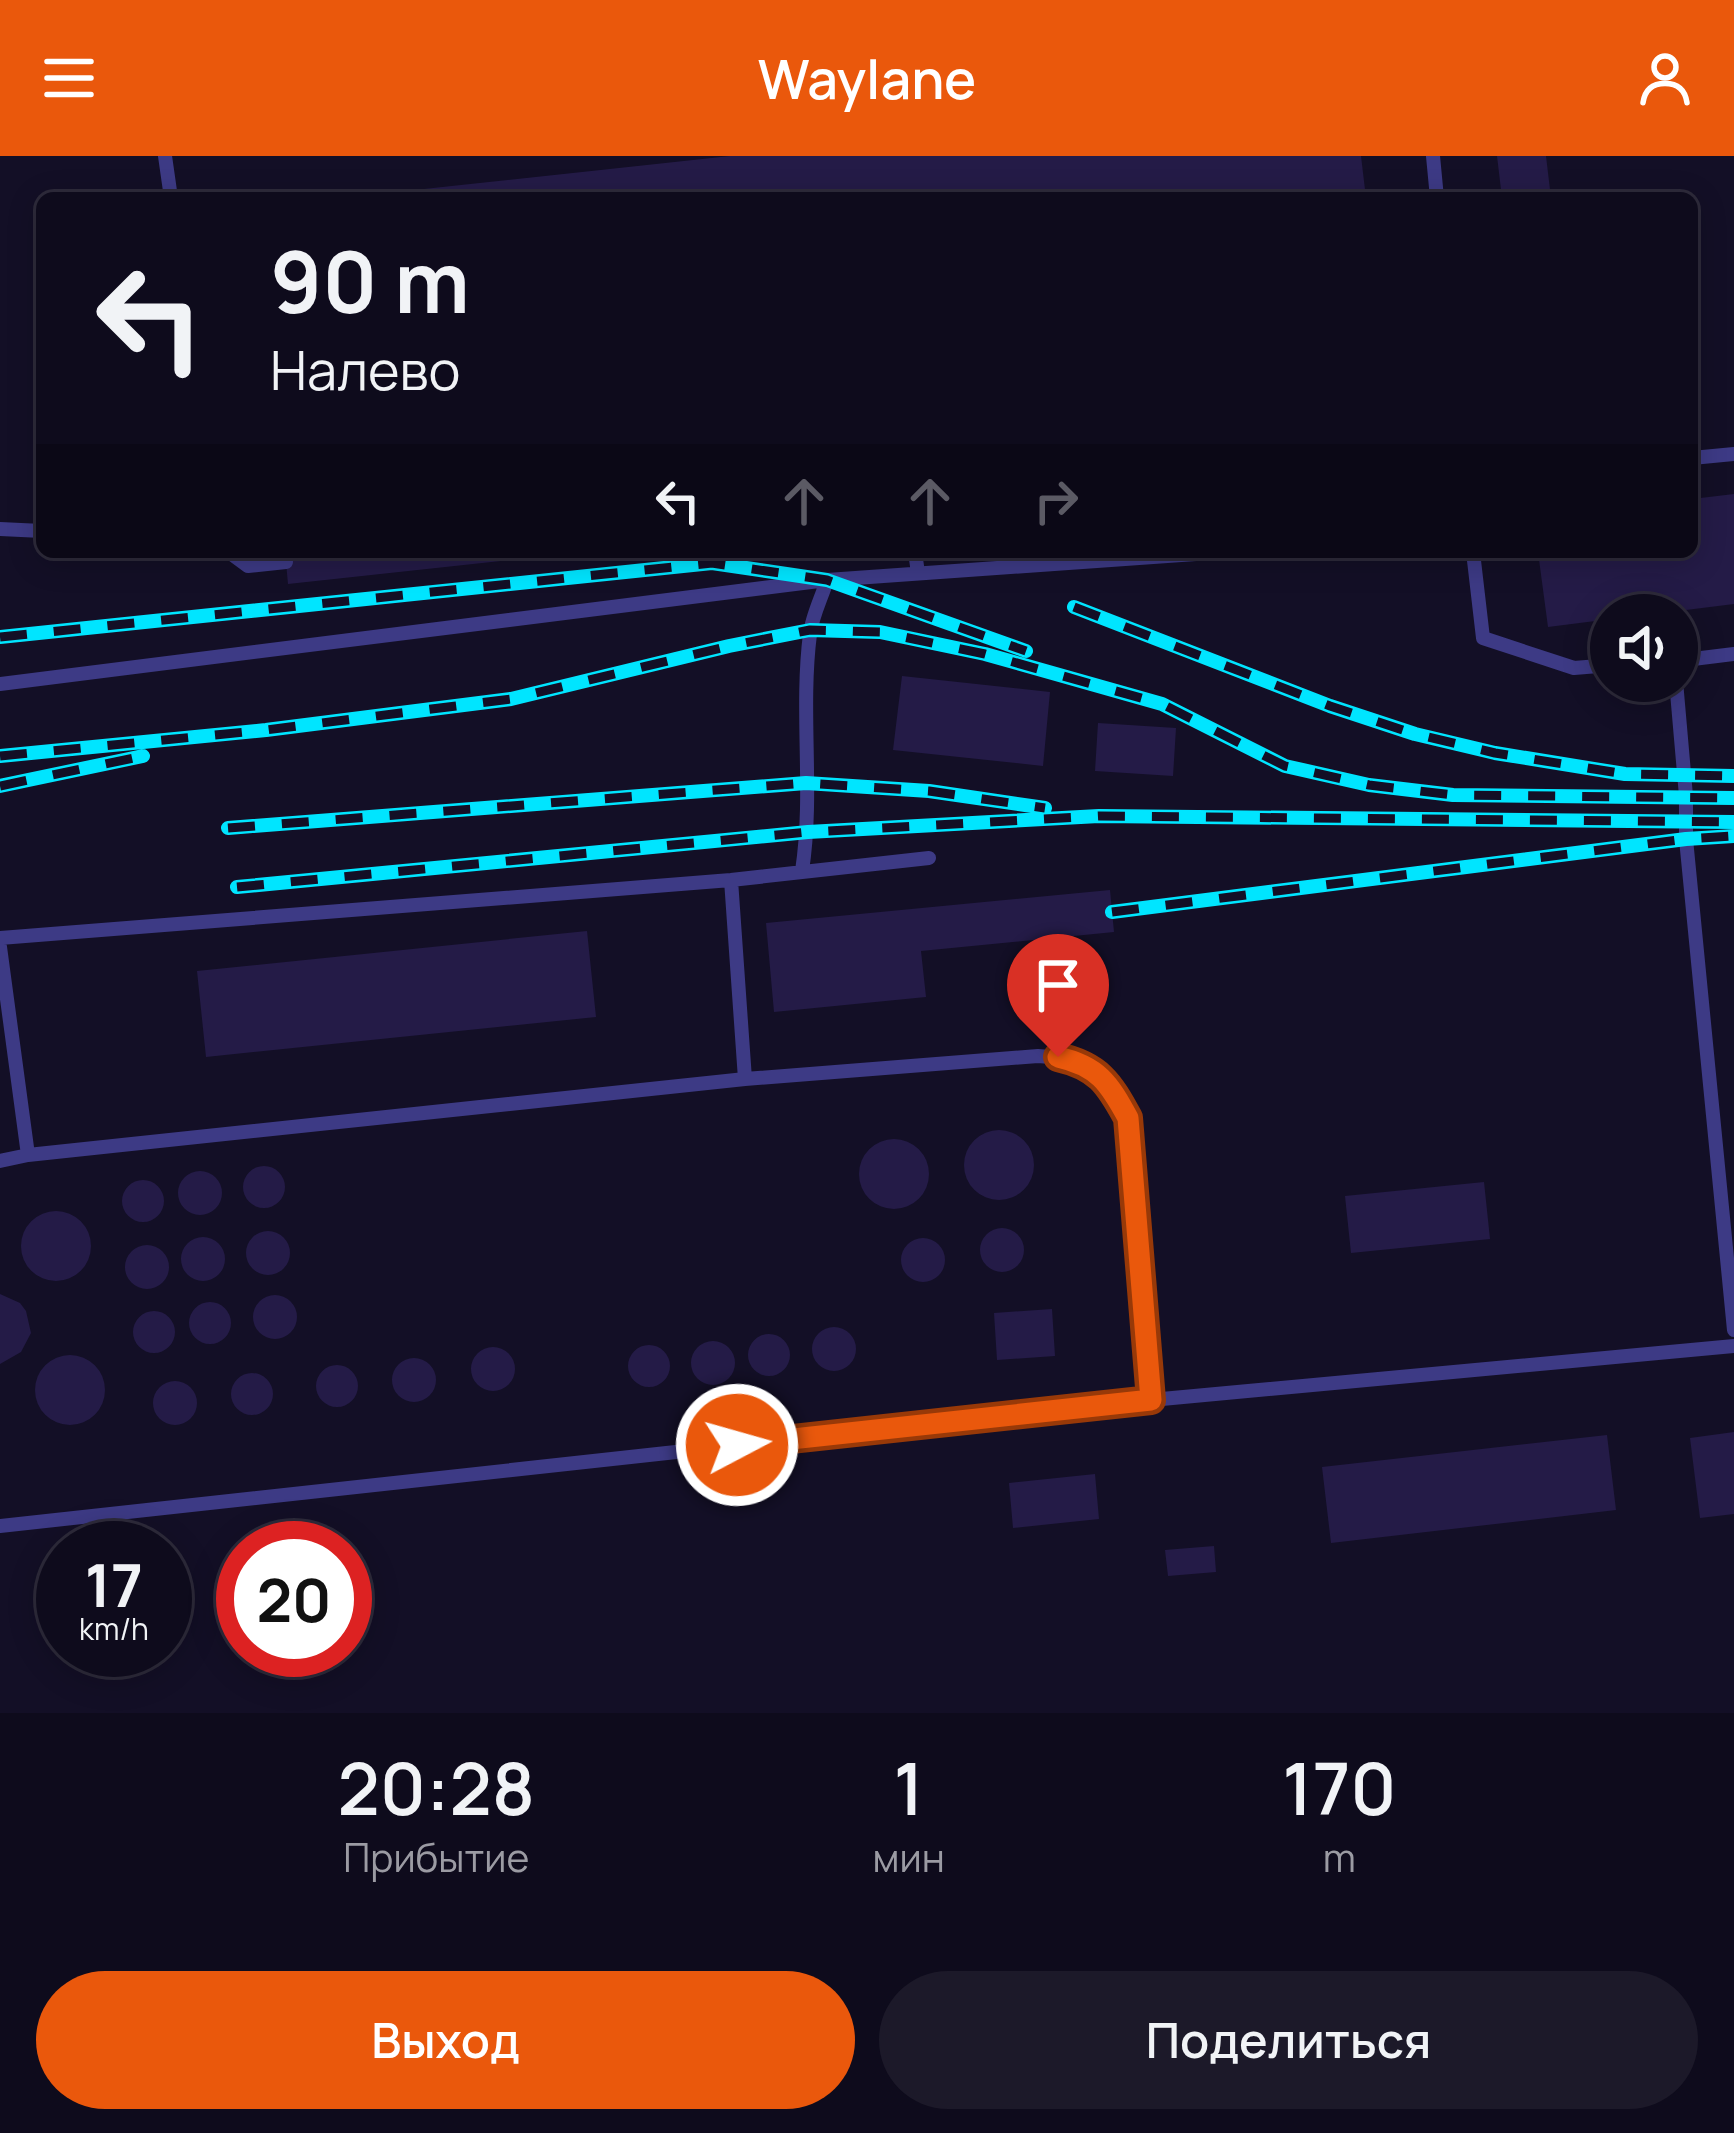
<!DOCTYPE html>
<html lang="ru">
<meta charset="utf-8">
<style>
body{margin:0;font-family:Manrope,sans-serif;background:#1c1929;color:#f1f3f6;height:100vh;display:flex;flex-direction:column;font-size:45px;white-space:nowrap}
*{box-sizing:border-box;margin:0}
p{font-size:39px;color:#9b9ba3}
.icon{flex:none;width:66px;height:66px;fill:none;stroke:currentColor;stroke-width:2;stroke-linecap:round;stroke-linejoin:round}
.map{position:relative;height:1557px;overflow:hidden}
.sheet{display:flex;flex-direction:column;background:#0e0b1c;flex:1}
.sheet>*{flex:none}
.banner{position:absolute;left:36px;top:36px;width:1662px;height:366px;border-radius:18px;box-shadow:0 6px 30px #0003,0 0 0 3px #2e2b3b;background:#0e0b1c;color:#f1f3f6;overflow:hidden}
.fabs{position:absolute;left:1590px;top:438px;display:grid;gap:24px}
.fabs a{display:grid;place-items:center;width:108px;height:108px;border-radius:50%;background:#0e0b1c;box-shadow:0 6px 30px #0003,0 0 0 3px #2e2b3b;font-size:60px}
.speed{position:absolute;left:36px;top:1365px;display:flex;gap:24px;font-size:60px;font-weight:700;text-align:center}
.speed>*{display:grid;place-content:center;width:156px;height:156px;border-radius:50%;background:#0e0b1c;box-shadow:0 6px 30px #0003,0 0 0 3px #2e2b3b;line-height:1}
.speed small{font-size:30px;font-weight:400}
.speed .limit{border:18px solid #d22;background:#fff;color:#111}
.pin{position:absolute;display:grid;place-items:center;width:102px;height:102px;color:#fff;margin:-123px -51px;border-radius:50% 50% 50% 0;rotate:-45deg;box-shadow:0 0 12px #0007}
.pin .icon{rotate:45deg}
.me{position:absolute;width:132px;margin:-66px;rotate:84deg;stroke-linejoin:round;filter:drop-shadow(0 0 9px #0008)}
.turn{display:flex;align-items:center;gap:42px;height:252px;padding:0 36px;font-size:54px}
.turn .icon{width:156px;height:156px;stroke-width:2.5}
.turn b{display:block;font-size:84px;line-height:102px}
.lanes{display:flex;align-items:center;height:114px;padding:0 36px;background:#0003;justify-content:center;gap:60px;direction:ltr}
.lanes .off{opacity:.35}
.eta{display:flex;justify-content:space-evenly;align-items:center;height:204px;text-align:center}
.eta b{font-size:72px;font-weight:600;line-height:84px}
.primary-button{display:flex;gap:24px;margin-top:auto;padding:24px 36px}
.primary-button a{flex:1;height:138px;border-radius:72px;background:#ea580c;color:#fff;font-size:48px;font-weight:600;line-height:138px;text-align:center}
.primary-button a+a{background:#1c1929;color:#f1f3f6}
header{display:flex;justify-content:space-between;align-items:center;height:156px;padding:0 36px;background:#ea580c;color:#fff;font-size:54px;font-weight:600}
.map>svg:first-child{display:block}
</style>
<header><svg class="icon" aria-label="menu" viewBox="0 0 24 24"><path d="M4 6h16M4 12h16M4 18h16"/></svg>Waylane<svg class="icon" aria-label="person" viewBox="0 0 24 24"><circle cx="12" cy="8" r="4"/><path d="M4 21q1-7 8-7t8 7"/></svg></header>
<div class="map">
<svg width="1734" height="1557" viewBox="0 0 1734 1557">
<rect width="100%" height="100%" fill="#130f26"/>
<!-- building -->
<path fill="#241b47" d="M730 0H1361L1366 42H368V39Z
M1497 0H1546L1551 42H1502Z
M1734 338V448L1646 459H1611V463L1548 471 1538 396H1692V343Z
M285 396H557V399L288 428Z
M902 520 1050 536 1043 610 893 594Z
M1098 567 1176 572 1173 620 1095 615Z
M1110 734 1114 776 921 795 926 841 774 856 766 767Z
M587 775 596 861 206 901 197 815Z
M964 1009a35 35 0 1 1 70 0a35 35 0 1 1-70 0Z
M859 1018a35 35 0 1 1 70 0a35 35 0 1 1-70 0Z
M243 1031a21 21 0 1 1 42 0a21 21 0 1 1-42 0Z
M178 1037a22 22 0 1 1 44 0a22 22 0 1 1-44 0Z
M122 1045a21 21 0 1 1 42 0a21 21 0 1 1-42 0Z
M1484 1026 1490 1083 1351 1097 1345 1040Z
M21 1090a35 35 0 1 1 70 0a35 35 0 1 1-70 0Z
M980 1094a22 22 0 1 1 44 0a22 22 0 1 1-44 0Z
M246 1097a22 22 0 1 1 44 0a22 22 0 1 1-44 0Z
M181 1103a22 22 0 1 1 44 0a22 22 0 1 1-44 0Z
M901 1104a22 22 0 1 1 44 0a22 22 0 1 1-44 0Z
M125 1111a22 22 0 1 1 44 0a22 22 0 1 1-44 0Z
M0 1138 20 1147 26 1155 31 1177 21 1196 0 1208Z
M253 1161a22 22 0 1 1 44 0a22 22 0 1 1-44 0Z
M189 1167a21 21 0 1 1 42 0a21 21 0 1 1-42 0Z
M1052 1153 1055 1200 997 1204 994 1157Z
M133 1176a21 21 0 1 1 42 0a21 21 0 1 1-42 0Z
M812 1193a22 22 0 1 1 44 0a22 22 0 1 1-44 0Z
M748 1199a21 21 0 1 1 42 0a21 21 0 1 1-42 0Z
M691 1207a22 22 0 1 1 44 0a22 22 0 1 1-44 0Z
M628 1210a21 21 0 1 1 42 0a21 21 0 1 1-42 0Z
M471 1213a22 22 0 1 1 44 0a22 22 0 1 1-44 0Z
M35 1234a35 35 0 1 1 70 0a35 35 0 1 1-70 0Z
M392 1224a22 22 0 1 1 44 0a22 22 0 1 1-44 0Z
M316 1230a21 21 0 1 1 42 0a21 21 0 1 1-42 0Z
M231 1238a21 21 0 1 1 42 0a21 21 0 1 1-42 0Z
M153 1247a22 22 0 1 1 44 0a22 22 0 1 1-44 0Z
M1734 1276V1358L1700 1362 1690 1282Z
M1607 1279 1616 1354 1331 1387 1322 1311Z
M1095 1318 1099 1363 1013 1372 1009 1327Z
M1214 1390 1216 1416 1168 1420 1165 1394Z"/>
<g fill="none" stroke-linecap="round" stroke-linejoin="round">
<!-- lane -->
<path stroke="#3d3a85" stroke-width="14" d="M165 0 171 42
M1433 0 1437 42
M1692 302 1734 298
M0 373 42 375
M229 396 248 410 286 406
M915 396 918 417
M1473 396 1483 482 1574 512 1611 509
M805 397 817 396
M1677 505 1734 498
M1676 525 1686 640V683L1734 1174
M0 528 827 424 1224 396
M802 715C814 637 800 556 810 478 812 460 822 441 827 424
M731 724 745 923
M0 782 731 724 929 702
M0 791 28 999
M0 1005 28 999 745 923 1038 900C1092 903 1102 916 1128 962L1151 1244
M0 1370 1151 1244 1734 1190"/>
<defs>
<path id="rail" d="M1074 451 1330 550 1415 578 1495 597 1625 618 1734 620
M0 481 712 407 827 424 1026 495
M0 600 266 574 511 543 729 490 810 474 880 476 985 498 1162 548 1285 610 1369 629 1453 639 1734 642
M0 630 143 600
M228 672 806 627 929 635 1045 652
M237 731 808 676 1099 660 1734 666
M1112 756 1686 683 1734 680"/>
</defs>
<!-- rail casing -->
<use href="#rail" stroke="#00e5ff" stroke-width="14"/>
<!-- rail -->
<use href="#rail" stroke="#130f26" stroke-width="9" stroke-dasharray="27" stroke-linecap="butt"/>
</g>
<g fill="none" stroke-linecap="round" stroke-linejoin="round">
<defs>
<path id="route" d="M737 1289 1151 1244 1128 962C1109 927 1098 910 1058 901"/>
</defs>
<!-- route casing -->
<use href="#route" stroke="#983908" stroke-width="30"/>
<!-- route -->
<use href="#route" stroke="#ea580c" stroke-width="21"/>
</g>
</svg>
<div class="fabs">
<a><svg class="icon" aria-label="sound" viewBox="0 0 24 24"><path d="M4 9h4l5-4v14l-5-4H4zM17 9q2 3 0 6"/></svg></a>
</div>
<div class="speed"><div>17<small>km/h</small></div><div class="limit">20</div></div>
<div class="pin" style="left:1058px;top:901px;background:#d93025"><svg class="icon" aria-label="arrive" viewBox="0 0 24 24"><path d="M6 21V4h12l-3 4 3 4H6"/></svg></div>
<svg class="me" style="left:737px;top:1289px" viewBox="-20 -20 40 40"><circle r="17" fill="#ea580c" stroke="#fff" stroke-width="3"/><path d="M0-11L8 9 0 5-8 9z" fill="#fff"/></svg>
<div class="banner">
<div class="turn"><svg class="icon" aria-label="left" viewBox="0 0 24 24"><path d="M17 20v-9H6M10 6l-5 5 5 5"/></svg><div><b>90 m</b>Налево</div></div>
<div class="lanes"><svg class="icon" aria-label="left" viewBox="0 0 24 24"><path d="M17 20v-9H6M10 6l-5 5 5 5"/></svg><svg class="icon off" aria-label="ahead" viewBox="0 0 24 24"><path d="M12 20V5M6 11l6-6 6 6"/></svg><svg class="icon off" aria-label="ahead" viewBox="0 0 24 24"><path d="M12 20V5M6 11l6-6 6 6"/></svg><svg class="icon off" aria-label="right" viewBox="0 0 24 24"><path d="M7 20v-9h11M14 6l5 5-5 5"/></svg></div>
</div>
</div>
<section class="sheet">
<div class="eta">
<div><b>20:28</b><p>Прибытие</p></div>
<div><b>1</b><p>мин</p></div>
<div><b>170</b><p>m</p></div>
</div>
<div class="primary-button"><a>Выход</a><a>Поделиться</a></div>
</section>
